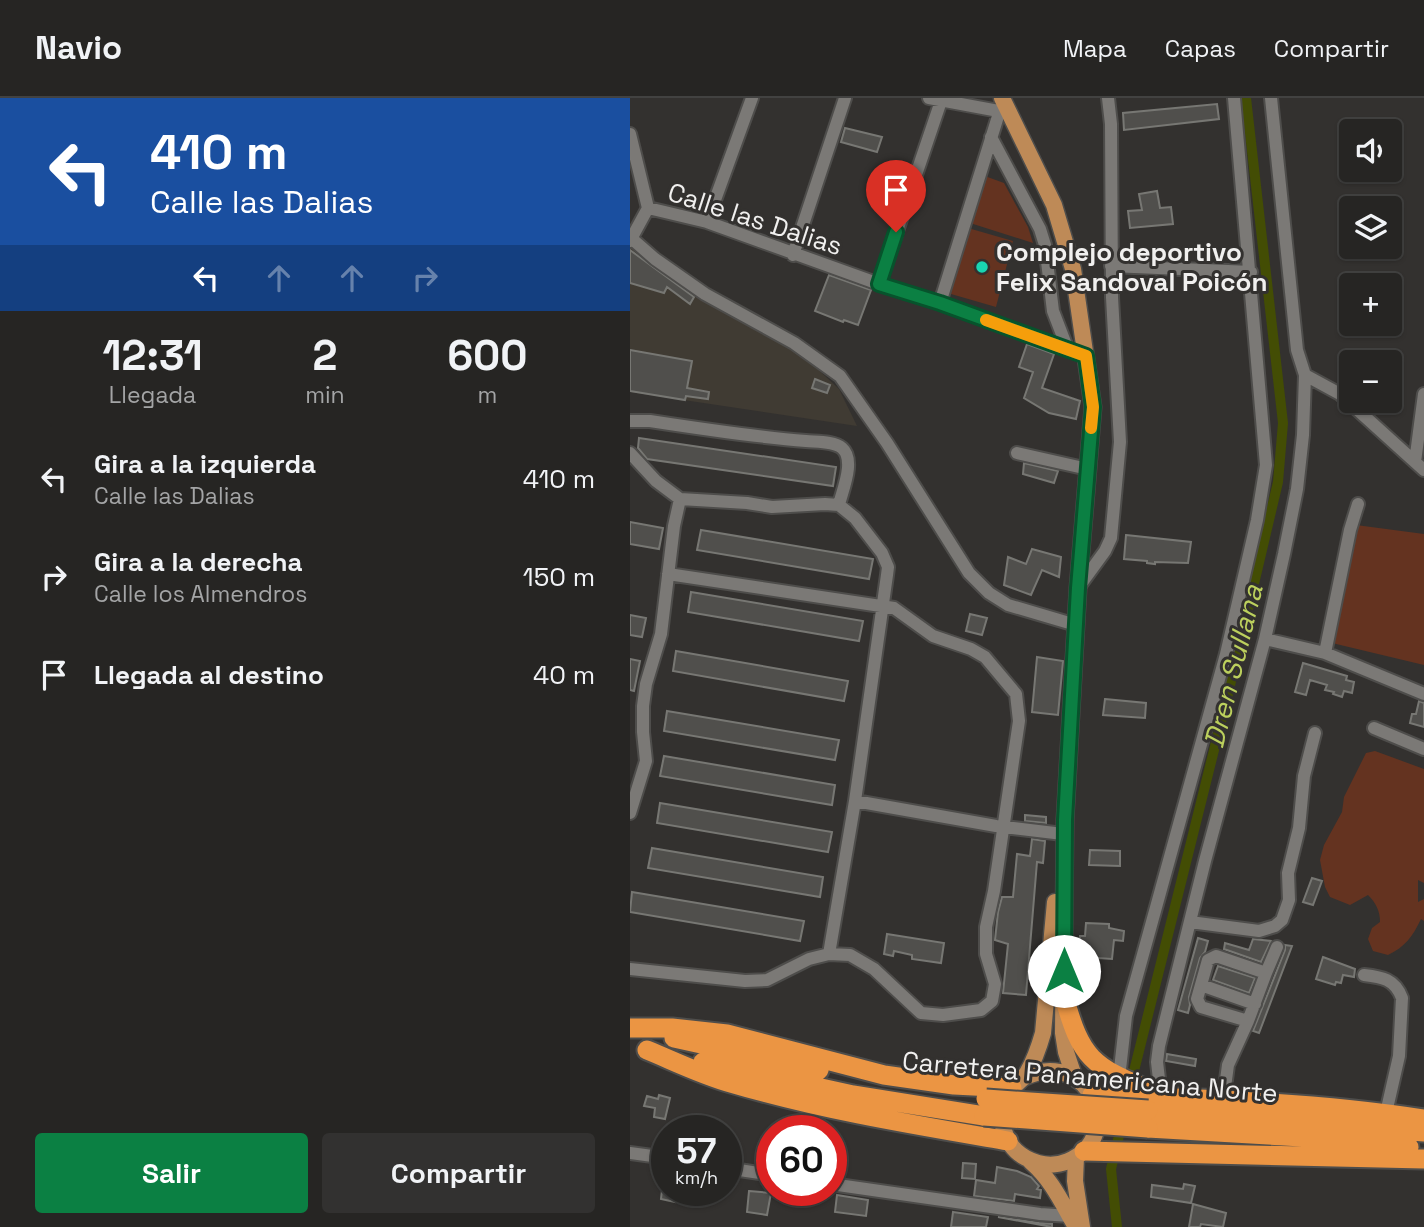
<!DOCTYPE html>
<html lang="es">
<meta charset="utf-8">
<style>
body{margin:0;font-family:"Space Grotesk",sans-serif;background:#323130;color:#f1f3f6;height:100vh;display:flex;flex-direction:column;font-size:26px;white-space:nowrap}
*{box-sizing:border-box;margin:0}
p{font-size:23px;color:#a4a5a6}
.icon{flex:none;width:38px;height:38px;fill:none;stroke:currentColor;stroke-width:2;stroke-linecap:round;stroke-linejoin:round}
.map{position:relative;flex:1;overflow:hidden}
.side{display:flex;flex-direction:column;background:#262523;width:630px}
.side>*{flex:none}
.top-card{background:#1a4fa0;color:#fff;overflow:hidden}
.buttons{position:absolute;left:709px;top:21px;display:grid;gap:14px}
.buttons a{display:grid;place-items:center;width:63px;height:63px;border-radius:7px;background:#262523;box-shadow:0 2px 5px #0004,0 0 0 2px #424241;font-size:35px}
.speed{position:absolute;left:21px;top:1017px;display:flex;gap:14px;font-size:35px;font-weight:700;text-align:center}
.speed>*{display:grid;place-content:center;width:91px;height:91px;border-radius:50%;background:#262523;box-shadow:0 2px 5px #0004,0 0 0 2px #424241;line-height:1}
.speed small{font-size:18px;font-weight:400}
.speed .limit{border:10px solid #d22;background:#fff;color:#111}
.pin{position:absolute;display:grid;place-items:center;width:60px;height:60px;color:#fff;margin:-72px -30px;border-radius:50% 50% 50% 0;rotate:-45deg;box-shadow:0 0 7px #0007}
.pin .icon{rotate:45deg}
.me{position:absolute;width:77px;margin:-38px;rotate:0deg;stroke-linejoin:round;filter:drop-shadow(0 0 5px #0008)}
.turn{display:flex;align-items:center;gap:24px;height:147px;padding:0 35px;font-size:32px}
.turn .icon{width:91px;height:91px;stroke-width:2.5}
.turn b{display:block;font-size:49px;line-height:60px}
.lanes{display:flex;align-items:center;height:66px;padding:0 35px;background:#0003;justify-content:center;gap:35px;direction:ltr}
.lanes .off{opacity:.35}
.eta{display:flex;justify-content:space-evenly;align-items:center;height:119px;text-align:center}
.eta b{font-size:42px;font-weight:800;line-height:49px}
.action{display:flex;gap:14px;margin-top:auto;padding:14px 35px}
.action a{flex:1;height:80px;border-radius:7px;background:#0b8043;color:#fff;font-size:28px;font-weight:800;line-height:80px;text-align:center}
.action a+a{background:#323130;color:#f1f3f6}
ul{padding:0;list-style:none}
li{display:flex;align-items:center;gap:21px;height:98px;padding:0 35px}
li div{flex:1}
li b{display:block;font-size:26px}
li em{font-style:normal}
header{display:flex;align-items:center;gap:42px;box-sizing:border-box;height:98px;padding:0 35px;background:#262523;border-bottom:2px solid #424241}
header strong{font-size:33px}
nav{display:flex;gap:38px;margin-inline-start:auto;font-size:24px}
main{display:flex;flex:1;min-height:0}
.map>svg:first-child{display:block}
</style>
<header>
<strong>Navio</strong>
<nav><a>Mapa</a><a>Capas</a><a>Compartir</a></nav>
</header>
<main>
<section class="side">
<div class="top-card">
<div class="turn"><svg class="icon" aria-label="left" viewBox="0 0 24 24"><path d="M17 20v-9H6M10 6l-5 5 5 5"/></svg><div><b>410 m</b>Calle las Dalias</div></div>
<div class="lanes"><svg class="icon" aria-label="left" viewBox="0 0 24 24"><path d="M17 20v-9H6M10 6l-5 5 5 5"/></svg><svg class="icon off" aria-label="ahead" viewBox="0 0 24 24"><path d="M12 20V5M6 11l6-6 6 6"/></svg><svg class="icon off" aria-label="ahead" viewBox="0 0 24 24"><path d="M12 20V5M6 11l6-6 6 6"/></svg><svg class="icon off" aria-label="right" viewBox="0 0 24 24"><path d="M7 20v-9h11M14 6l5 5-5 5"/></svg></div>
</div>
<div class="eta">
<div><b>12:31</b><p>Llegada</p></div>
<div><b>2</b><p>min</p></div>
<div><b>600</b><p>m</p></div>
</div>
<ul>
<li><svg class="icon" aria-label="left" viewBox="0 0 24 24"><path d="M17 20v-9H6M10 6l-5 5 5 5"/></svg><div><b>Gira a la izquierda</b><p>Calle las Dalias</p></div><em>410 m</em></li>
<li><svg class="icon" aria-label="right" viewBox="0 0 24 24"><path d="M7 20v-9h11M14 6l5 5-5 5"/></svg><div><b>Gira a la derecha</b><p>Calle los Almendros</p></div><em>150 m</em></li>
<li><svg class="icon" aria-label="arrive" viewBox="0 0 24 24"><path d="M6 21V4h12l-3 4 3 4H6"/></svg><div><b>Llegada al destino</b></div><em>40 m</em></li>
</ul>
<div class="action"><a>Salir</a><a>Compartir</a></div>
</section>
<div class="map">
<svg width="794" height="1129" viewBox="0 0 794 1129">
<rect width="100%" height="100%" fill="#33312f"/>
<!-- built -->
<path fill="#403b33" d="M0 136 167 252 209 291 227 328 0 294Z"/>
<!-- green -->
<path fill="#643320" d="M352 77 374 85 398 129 403 145 340 125Z
M338 130 383 143 366 209 321 196Z
M726 427 794 436V567L702 545Z
M745 653 794 671V785L788 782V804L794 801V823L791 821C783 838 775 849 758 857L743 853 738 841 742 830 750 824C750 813 746 805 738 797L720 807 700 799 695 789 690 762 694 747 712 714 714 699 736 655Z"/>
<g fill="none" stroke-linecap="round" stroke-linejoin="round">
<!-- canal -->
<path stroke="#434d04" stroke-width="10" d="M500 989 598 596 648 384 653 325 616 0
M487 1129 481 1071 492 1025"/>
</g>
<!-- building -->
<path fill="#504f4c" stroke="#777773" stroke-width="2" d="M587 6 589 21 494 32 493 15Z
M215 30 252 39 247 54 211 44Z
M527 93 530 110 541 109 543 126 500 130 498 113 512 112 509 96Z
M0 152 64 199 60 206 37 189 34 195 0 185Z
M199 177 241 192 228 227 214 222 213 224 185 213Z
M397 246 424 256 412 290 450 303 446 321 419 315 394 300 403 274 389 269Z
M0 252 62 263 57 290 79 294 78 301 56 298 55 302 0 293Z
M185 281 200 287 197 295 182 290Z
M9 340 206 369 203 388 17 361 8 350Z
M394 365 428 373 424 385 393 376Z
M0 424 33 430 29 451 0 446Z
M71 432 243 461 239 481 67 452Z
M496 437 561 444 558 465 525 464V466L517 465V463L494 461Z
M402 451 431 459 429 479 412 472 401 497 374 487 378 459 396 466Z
M61 494 233 523 229 543 58 514Z
M340 516 357 520 352 537 336 533Z
M0 517 16 520 12 539 0 537Z
M46 553 218 583 214 603 43 573Z
M407 559 433 563 428 617 402 614Z
M0 561 10 563 4 593 0 592Z
M673 565 717 578 716 582 724 584 722 595 714 593 712 599 703 596 704 594 695 592 697 587 680 582 676 597 665 594Z
M475 601 516 605 515 620 473 617Z
M789 603 794 605V629L780 625 782 616H786Z
M37 613 209 642 205 662 34 633Z
M34 658 205 687 202 707 30 678Z
M30 705 202 734 198 754 27 725Z
M395 717 416 719V725L395 723Z
M402 741 415 743 413 765 407 764 396 897 373 895 378 846 365 842 368 814 372 799H383L387 756 400 758Z
M22 750 193 779 190 799 18 770Z
M460 752 490 753V768L459 767Z
M682 780 692 783 683 807 673 804Z
M2 794 174 823 170 843 0 814Z
M456 825 479 826V830L494 833 493 843 484 842 482 861 468 860 467 878 452 877 453 851H449L450 838H455Z
M257 836 314 845 311 865 282 861V857L264 853 263 858 254 856Z
M568 840 578 843 575 854 570 860 559 899 560 907 558 915 548 912Z
M623 841 641 843 631 864 594 851 595 845 619 852Z
M655 847 662 848 629 935 623 933 655 852Z
M693 859 725 871 724 879 713 877 711 885 706 884 705 887 686 881Z
M588 868 625 880 619 895 583 882Z
M537 956 566 961 565 968 536 963Z
M29 997 40 1000 35 1021 24 1019 25 1010 14 1008 17 998 28 1001Z
M333 1065 346 1066 345 1081 332 1080Z
M367 1069 387 1073 401 1079 409 1088 407 1091 411 1092 410 1100 385 1096 384 1103 344 1098 346 1082 365 1085Z
M554 1086 565 1088 561 1105 521 1099 522 1087 553 1091Z
M32 1092H47L45 1104 31 1101Z
M119 1093 141 1095 137 1117 117 1114Z
M207 1097 238 1102 236 1118 205 1114Z
M563 1106 596 1115 593 1129 571 1126 570 1129H559Z
M323 1114 358 1119 356 1129H321Z
M368 1119 409 1125 422 1126V1129Z"/>
<g fill="none" stroke-linecap="round" stroke-linejoin="round">
<defs>
<path id="minor" d="M299 0 374 14
M0 36 18 110 0 143
M361 39 410 131 415 147 423 213 438 252
M18 110 77 124 249 186 310 205 456 258
M77 124 122 0
M1 140 25 161 75 196 164 245 210 278 257 345 339 475 359 495 378 507 446 527
M163 157 215 0
M481 168 621 174
M249 186 311 3
M310 205 369 15
M675 277 710 296 794 372
M0 323H20C72 331 124 339 176 343 187 344 204 343 212 350 226 362 212 393 209 407
M0 355 26 383 50 401 117 405 142 409 195 406 209 407 225 420 252 455 258 469 257 477 225 703 199 856
M387 355 458 371
M785 364 794 296
M448 490 475 453 481 440 490 344 482 199 481 26 478 0
M635 541 695 555 794 596
M695 555 720 432 728 406
M744 630 794 651
M225 703 366 728 433 736
M0 715 16 663 13 634V608L16 586 31 536 44 428 50 401
M560 824 629 833 645 828 652 822 659 802 658 775 669 730 674 678 685 635
M586 858 636 875 618 923 571 909 567 901 578 862Z
M0 871 115 883 137 882 179 861 199 856 220 857 244 871 291 915 313 917 351 912 362 903 365 886 356 856V829L364 793 389 623 386 596 355 559 341 551 303 538 264 510 38 476
M636 875 647 849
M734 877C752 879 765 881 772 900L769 958 756 1015
M571 887 625 906
M489 980 496 918 596 556 627 422 636 367 604 0
M531 998 527 964 529 948 575 763 635 541 654 456 667 391 673 337 675 277 667 252 641 0
M593 1004 598 967 618 923
M0 1055 37 1060
M96 1070 142 1077
M201 1086 410 1116 440 1118"/>
<path id="major" d="M372 0 424 107 443 171 463 309 448 490 435 722 433 935 436 954 444 978
M395 979C460 950 497 1038 438 1063 424 1069 409 1067 396 1060 371 1047 365 1013 382 991 387 985 393 981 397 975 404 963 409 949 413 935L425 804
M446 1059 445 1083 452 1129
M401 1064C422 1082 432 1105 446 1129"/>
<path id="highway" d="M434 898C451 961 462 968 521 993
M0 930H42L97 936 254 977 324 987 382 990
M44 940 189 972
M17 952C44 963 72 977 101 985 192 1012 285 1027 378 1043
M73 964 223 997 354 1018
M462 997C572 1001 685 1004 794 1021
M518 1012 794 1034
M518 1030 672 1039 779 1049
M454 1053 794 1061"/>
</defs>
<!-- minor casing -->
<use href="#minor" stroke="#4e4d4b" stroke-width="16"/>
<!-- major casing -->
<use href="#major" stroke="#4e4d4b" stroke-width="19"/>
<!-- highway casing -->
<use href="#highway" stroke="#4e4d4b" stroke-width="23"/>
<!-- minor -->
<use href="#minor" stroke="#7b7976" stroke-width="12"/>
<!-- major -->
<use href="#major" stroke="#be8a57" stroke-width="16"/>
<!-- highway -->
<use href="#highway" stroke="#eb9543" stroke-width="19"/>
<defs>
<path id="highway-bridge" d="M356 1001 518 1012
M354 1018 518 1030"/>
</defs>
<!-- highway-bridge casing -->
<use href="#highway-bridge" stroke="#4e4d4b" stroke-width="23" stroke-linecap="butt"/>
<!-- highway-bridge -->
<use href="#highway-bridge" stroke="#eb9543" stroke-width="19"/>
</g>
<g fill="none" stroke-linecap="round" stroke-linejoin="round">
<defs>
<path id="route" d="M266 134 249 186 310 205 456 258 463 309 448 490 435 722 434 873"/>
</defs>
<!-- route casing -->
<use href="#route" stroke="#07532c" stroke-width="18"/>
<!-- route -->
<use href="#route" stroke="#0b8043" stroke-width="12"/>
<!-- slow -->
<path stroke="#f59e0b" stroke-width="12" d="M356 222 456 258 463 309 461 330"/>
</g>
<!-- markers -->
<circle fill="#19d5b2" stroke="#33312f" stroke-width="2.5" cx="352" cy="169" r="7"/>
<g text-anchor="middle" dominant-baseline="central" stroke-width="6" stroke-linejoin="round" paint-order="stroke">
<!-- street labels -->
<g font-size="26" fill="#f1f0ef" stroke="#33312f">
<text transform="translate(125 121) rotate(18)">Calle las Dalias</text>
<text transform="translate(460 979) rotate(5)">Carretera Panamericana Norte</text>
</g>
<!-- poi labels -->
<g font-size="26" font-weight="bold" fill="#f1f0ef" stroke="#33312f" text-anchor="start">
<text x="366" y="154">Complejo deportivo<tspan x="366" dy="30">Felix Sandoval Poicón</tspan></text>
</g>
<!-- water labels -->
<g font-size="28" font-style="italic" fill="#bcd05d" stroke="#33312f">
<text transform="translate(603 568) rotate(-76)">Dren Sullana</text>
</g>
</g>
</svg>
<div class="buttons">
<a><svg class="icon" aria-label="sound" viewBox="0 0 24 24"><path d="M4 9h4l5-4v14l-5-4H4zM17 9q2 3 0 6"/></svg></a>
<a><svg class="icon" aria-label="layers" viewBox="0 0 24 24"><path d="M12 4l9 5-9 5-9-5zM3 14l9 5 9-5"/></svg></a>
<a>+</a>
<a>−</a>
</div>
<div class="speed"><div>57<small>km/h</small></div><div class="limit">60</div></div>
<div class="pin" style="left:266px;top:134px;background:#d93025"><svg class="icon" aria-label="arrive" viewBox="0 0 24 24"><path d="M6 21V4h12l-3 4 3 4H6"/></svg></div>
<svg class="me" style="left:434px;top:873px" viewBox="-20 -20 40 40"><circle r="19" fill="#fff"/><path d="M0-13L10 11 0 6-10 11z" fill="#0b8043"/></svg>
</div>
</main>
